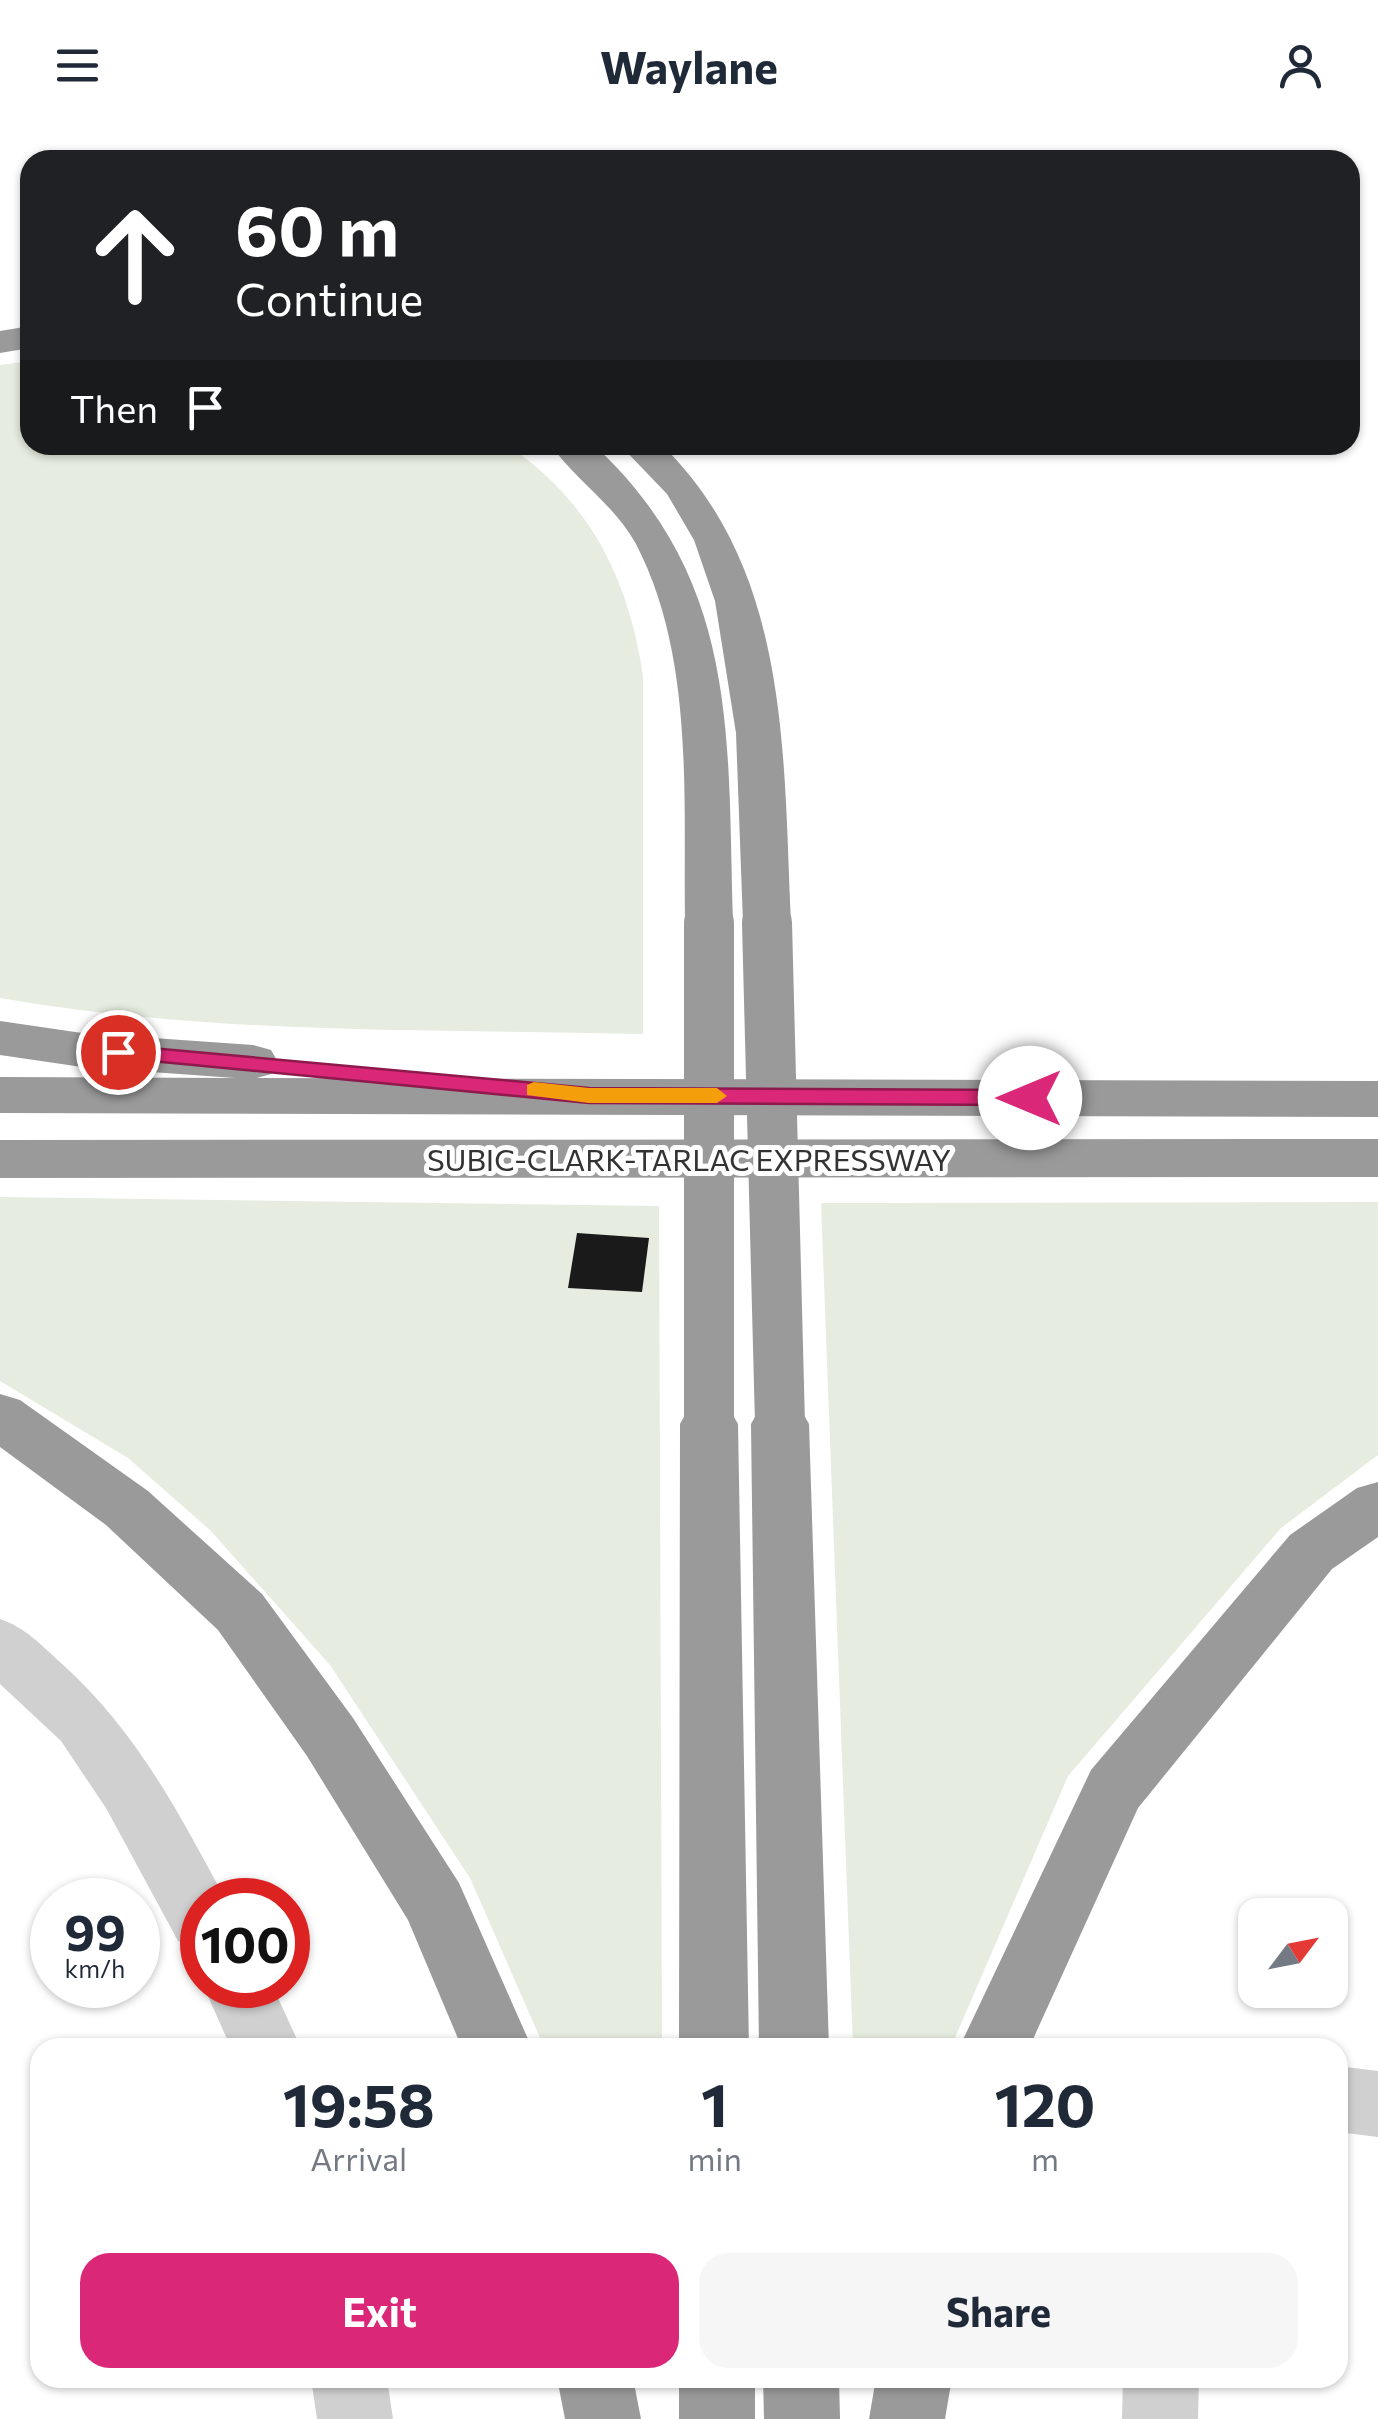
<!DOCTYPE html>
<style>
body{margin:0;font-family:Commissioner,sans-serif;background:#f6f6f7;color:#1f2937;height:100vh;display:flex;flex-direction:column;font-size:38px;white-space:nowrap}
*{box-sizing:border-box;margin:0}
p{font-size:32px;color:#747a83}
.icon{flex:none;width:55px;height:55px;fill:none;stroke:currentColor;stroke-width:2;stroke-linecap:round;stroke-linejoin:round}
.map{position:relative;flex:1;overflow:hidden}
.drawer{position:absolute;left:30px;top:1908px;width:1318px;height:350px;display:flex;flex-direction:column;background:#fff;border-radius:30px;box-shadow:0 2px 8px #0004}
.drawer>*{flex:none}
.hud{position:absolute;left:20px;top:20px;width:1340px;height:305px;border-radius:30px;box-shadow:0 2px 8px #0004;background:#202124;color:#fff;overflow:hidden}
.needle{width:65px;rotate:58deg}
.fabs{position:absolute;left:1238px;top:1768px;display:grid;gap:20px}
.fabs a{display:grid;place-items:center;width:110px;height:110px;border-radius:20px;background:#fff;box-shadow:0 2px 8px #0004;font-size:50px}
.speed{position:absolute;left:30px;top:1748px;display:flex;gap:20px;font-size:50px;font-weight:700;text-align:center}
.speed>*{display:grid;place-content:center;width:130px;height:130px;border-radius:50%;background:#fff;box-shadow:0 2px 8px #0004;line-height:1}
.speed small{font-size:25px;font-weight:400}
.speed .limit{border:15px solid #d22;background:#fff;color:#111}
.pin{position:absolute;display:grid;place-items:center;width:85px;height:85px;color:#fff;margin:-42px;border:5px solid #fff;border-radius:50%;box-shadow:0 2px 10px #0007}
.me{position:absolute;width:110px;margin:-55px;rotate:270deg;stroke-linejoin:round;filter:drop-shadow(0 0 8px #0008)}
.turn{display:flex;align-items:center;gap:35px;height:210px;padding:0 50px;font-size:45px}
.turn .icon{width:130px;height:130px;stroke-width:2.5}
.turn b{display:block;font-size:70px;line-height:85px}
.then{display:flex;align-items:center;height:95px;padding:0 50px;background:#0003;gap:20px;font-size:38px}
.eta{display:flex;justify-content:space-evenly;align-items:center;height:170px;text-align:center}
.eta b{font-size:60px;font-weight:700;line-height:70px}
.cta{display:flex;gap:20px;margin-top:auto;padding:20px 50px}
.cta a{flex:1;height:115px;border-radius:30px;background:#db2777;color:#fff;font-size:40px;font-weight:700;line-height:115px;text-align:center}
.cta a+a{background:#f6f6f7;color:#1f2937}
header{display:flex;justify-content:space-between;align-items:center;height:130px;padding:0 50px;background:#fff;font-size:45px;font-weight:700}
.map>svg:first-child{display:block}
</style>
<header><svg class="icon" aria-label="menu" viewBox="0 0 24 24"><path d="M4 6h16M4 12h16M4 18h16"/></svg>Waylane<svg class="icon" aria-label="person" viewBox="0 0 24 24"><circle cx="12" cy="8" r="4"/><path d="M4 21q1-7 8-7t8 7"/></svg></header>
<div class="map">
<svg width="1378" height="2289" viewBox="0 0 1378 2289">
<rect width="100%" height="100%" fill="#fff"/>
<!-- green -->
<path fill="#e6ecdf" d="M30 231V315H507C590 370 629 450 643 546V904C429 899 211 905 0 868V235Z
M0 1067 659 1076 662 1917H544L470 1748 330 1535 210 1400 128 1328 0 1251Z
M1378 1072V1325L1281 1398 1068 1646 951 1917H853L821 1073Z"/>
<!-- building -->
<path fill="#1a1a1a" d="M577 1103 649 1108 642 1162 568 1158Z"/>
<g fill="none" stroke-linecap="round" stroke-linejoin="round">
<!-- street -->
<path fill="#d0d0d0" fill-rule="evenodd" d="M0 1489C26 1498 41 1515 61 1533 137 1601 178 1682 226 1770H202V1820L178 1811 106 1678 61 1611 0 1554Z
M203 1855H272L301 1918H231Z
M1338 1936 1378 1941V2007L1338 2002Z
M311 2248H387L393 2289H317Z
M1123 2248H1199L1198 2289H1122Z"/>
<!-- highway -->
<path fill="#9a9a9a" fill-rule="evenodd" d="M30 196V218L0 223V201Z
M551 315H594C741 451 727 608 733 793L726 804 709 809 692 804 685 793C683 669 695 528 636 414 614 374 576 351 551 315Z
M620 315H662C791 441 783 625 791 793L784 804 767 809 750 804 743 793 736 603 715 471 694 410 667 364Z
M0 891 82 903 253 915 271 920 278 932 271 944 257 948 1378 951V987L0 983V947L235 948 82 937 0 925Z
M1378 1009V1047L0 1048V1010Z
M0 1264 20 1270 148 1361 262 1464 353 1588 459 1753 532 1918H462L408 1790 307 1626 218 1500 106 1395 0 1317Z
M709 1272 729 1278 738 1294 749 1918H679L680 1294 689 1278Z
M780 1272 800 1278 809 1294 829 1918H759L751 1294 760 1278Z
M1378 1352V1407L1332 1439 1138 1678 1029 1918H959L1091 1640 1290 1405 1357 1358Z
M557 2248H633L641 2289H565Z
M679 2248H755V2289H679Z
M763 2248H839L840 2289H764Z
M876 2248H952L945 2289H869Z"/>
<!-- highway-bridge -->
<path stroke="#9a9a9a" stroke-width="50" d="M709 793V1294
M767 793 780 1294"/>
</g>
<!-- route -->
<path fill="#db2777" stroke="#8e194d" stroke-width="2.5" d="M118 915 589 958 1030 960 1041 968 1030 975 589 973 110 927 107 922Z"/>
<!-- slow -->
<path fill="#f59e0b" d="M534 952 589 958H717L727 966 717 973H589L527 965V955Z"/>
<g text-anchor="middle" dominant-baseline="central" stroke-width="10" stroke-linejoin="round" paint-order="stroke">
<!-- street labels -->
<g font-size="30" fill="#333" stroke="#fff">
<text x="689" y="1028">SUBIC-CLARK-TARLAC EXPRESSWAY</text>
</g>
</g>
</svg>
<div class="fabs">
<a><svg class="needle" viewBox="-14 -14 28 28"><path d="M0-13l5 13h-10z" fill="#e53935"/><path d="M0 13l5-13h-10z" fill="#747a83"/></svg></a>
</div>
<div class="speed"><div>99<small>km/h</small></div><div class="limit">100</div></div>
<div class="pin" style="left:118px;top:922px;background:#d93025"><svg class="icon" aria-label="arrive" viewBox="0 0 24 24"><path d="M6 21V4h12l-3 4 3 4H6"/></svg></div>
<svg class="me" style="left:1030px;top:968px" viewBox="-20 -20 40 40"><circle r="19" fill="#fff"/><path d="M0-13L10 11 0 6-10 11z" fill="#db2777"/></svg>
<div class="hud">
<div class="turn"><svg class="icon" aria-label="ahead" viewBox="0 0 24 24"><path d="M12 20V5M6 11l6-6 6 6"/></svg><div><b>60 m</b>Continue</div></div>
<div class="then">Then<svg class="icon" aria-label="arrive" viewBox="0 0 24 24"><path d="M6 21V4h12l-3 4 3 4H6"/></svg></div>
</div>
<section class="drawer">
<div class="eta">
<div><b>19:58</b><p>Arrival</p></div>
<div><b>1</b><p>min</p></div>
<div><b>120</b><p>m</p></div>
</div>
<div class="cta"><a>Exit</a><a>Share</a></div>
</section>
</div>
